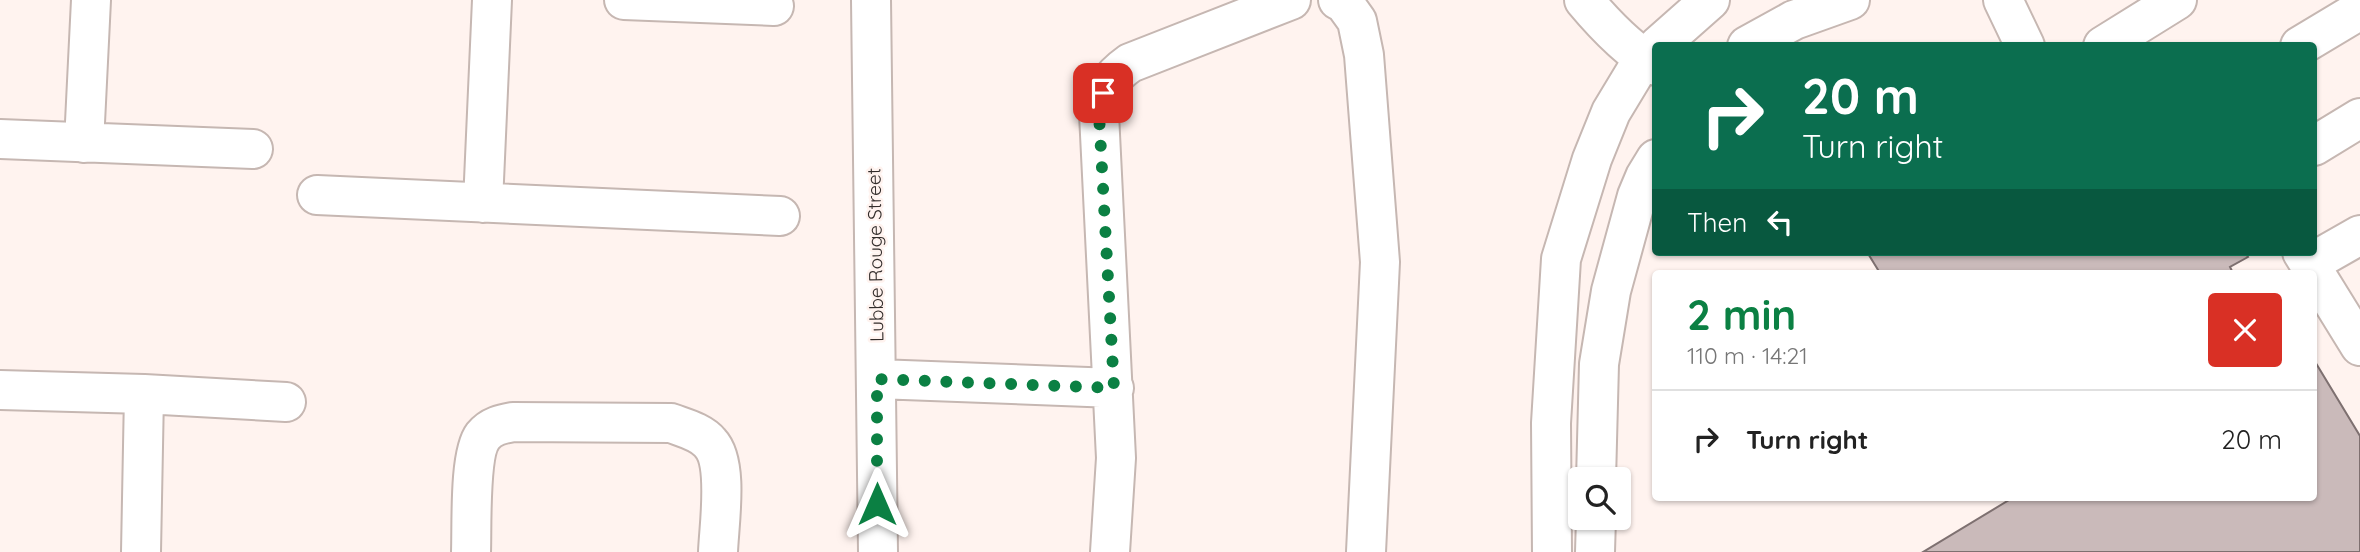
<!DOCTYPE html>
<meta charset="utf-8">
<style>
body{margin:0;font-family:Quicksand,sans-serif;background:#f6f6f6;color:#222;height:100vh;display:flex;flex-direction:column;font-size:26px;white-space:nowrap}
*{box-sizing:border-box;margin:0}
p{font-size:23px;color:#767676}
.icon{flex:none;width:38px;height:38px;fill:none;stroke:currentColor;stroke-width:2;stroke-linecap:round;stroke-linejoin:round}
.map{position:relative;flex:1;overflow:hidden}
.sheet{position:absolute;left:1652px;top:270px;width:665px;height:231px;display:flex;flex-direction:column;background:#fff;border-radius:7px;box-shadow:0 2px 5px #0004}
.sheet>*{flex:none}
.banner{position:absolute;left:1652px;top:42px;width:665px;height:214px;border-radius:7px;box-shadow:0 2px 5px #0004;background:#0b6e4f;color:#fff;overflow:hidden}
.controls{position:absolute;left:1568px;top:467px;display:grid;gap:14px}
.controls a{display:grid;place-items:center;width:63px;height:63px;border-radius:7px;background:#fff;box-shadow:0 2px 5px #0004;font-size:35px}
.pin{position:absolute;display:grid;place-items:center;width:60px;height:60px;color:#fff;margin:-30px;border-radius:14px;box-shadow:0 4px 10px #0006}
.me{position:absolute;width:77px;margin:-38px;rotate:0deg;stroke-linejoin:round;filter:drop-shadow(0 0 5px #0008)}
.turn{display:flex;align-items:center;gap:24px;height:147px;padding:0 35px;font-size:32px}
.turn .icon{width:91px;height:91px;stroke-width:2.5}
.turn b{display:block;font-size:49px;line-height:60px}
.then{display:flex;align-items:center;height:66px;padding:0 35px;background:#0003;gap:14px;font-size:26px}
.round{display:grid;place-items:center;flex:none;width:74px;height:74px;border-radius:7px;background:#f6f6f6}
.overview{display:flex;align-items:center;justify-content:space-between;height:119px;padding:0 35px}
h1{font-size:42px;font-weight:700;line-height:52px;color:#0b8043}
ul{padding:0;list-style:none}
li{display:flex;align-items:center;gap:21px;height:98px;padding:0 35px;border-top:2px solid #e0e0e0}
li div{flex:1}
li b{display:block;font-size:26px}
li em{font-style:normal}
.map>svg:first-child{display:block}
</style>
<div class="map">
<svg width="2360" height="552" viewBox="0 0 2360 552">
<rect width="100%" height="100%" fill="#fff3ef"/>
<!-- building -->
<path fill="#cababa" stroke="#7e7070" stroke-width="2" d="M1867 252H2245L2248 257 2230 267 2233 273H1880Z
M2314 360 2360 436V552H1923L2014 497H2314Z"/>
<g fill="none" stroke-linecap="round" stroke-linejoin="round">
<defs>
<path id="minor" d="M624 0 774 6
M871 0 878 552
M1338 0 1344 3 1357 21 1364 55 1380 262 1366 552
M1584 0C1604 24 1629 50 1656 66
M2003 0 2025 46
M1658 46 1710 0
M1747 46 1794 20 1850 0
M2103 46 2177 0
M2300 46 2360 10
M0 139 253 149
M84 143 91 0
M2314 146 2360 118
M317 195 780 216
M483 203 492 0
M2302 252 2360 346
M2309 264 2360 235
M877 379 1114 388
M0 390 144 394 286 402
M1596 480 1599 364 1611 291 1637 196 1645 177 1656 159
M141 552 144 394
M471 552C472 526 469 454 483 436 491 426 502 424 513 422L671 423C684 428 701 432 710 443 729 463 719 524 718 552
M1110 552 1116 458 1099 114C1104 88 1109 78 1130 63L1291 0
M1552 552 1551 423 1561 259 1592 159 1611 112 1643 59 1656 48
M1595 552 1596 518"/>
</defs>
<!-- minor casing -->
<use href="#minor" stroke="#c6b7b2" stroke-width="42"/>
<!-- minor -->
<use href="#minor" stroke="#fff" stroke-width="38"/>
</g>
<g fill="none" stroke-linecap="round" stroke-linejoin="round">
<!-- route -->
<path stroke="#0b8043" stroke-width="12" stroke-dasharray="0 21.6" d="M877 504V379L1114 388 1099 114 1103 93"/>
</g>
<g text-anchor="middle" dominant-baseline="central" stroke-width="5" stroke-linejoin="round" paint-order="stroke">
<!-- street labels -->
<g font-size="19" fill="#322c2a" stroke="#fff3ef">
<text transform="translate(875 255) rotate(-91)">Lubbe Rouge Street</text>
</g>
</g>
</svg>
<div class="controls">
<a><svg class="icon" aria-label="search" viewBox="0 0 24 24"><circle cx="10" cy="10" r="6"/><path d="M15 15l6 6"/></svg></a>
</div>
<div class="pin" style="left:1103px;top:93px;background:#d93025"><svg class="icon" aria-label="arrive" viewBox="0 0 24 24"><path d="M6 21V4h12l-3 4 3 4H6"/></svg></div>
<svg class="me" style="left:877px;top:504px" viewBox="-20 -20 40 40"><path d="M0-17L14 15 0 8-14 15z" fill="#0b8043" stroke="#fff" stroke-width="4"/></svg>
<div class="banner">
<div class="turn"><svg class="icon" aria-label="right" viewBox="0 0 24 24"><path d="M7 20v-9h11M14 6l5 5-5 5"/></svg><div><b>20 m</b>Turn right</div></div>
<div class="then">Then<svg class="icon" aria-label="left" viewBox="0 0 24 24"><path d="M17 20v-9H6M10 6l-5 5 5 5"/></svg></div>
</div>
<section class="sheet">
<div class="overview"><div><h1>2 min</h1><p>110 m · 14:21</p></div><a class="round" style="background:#d93025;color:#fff"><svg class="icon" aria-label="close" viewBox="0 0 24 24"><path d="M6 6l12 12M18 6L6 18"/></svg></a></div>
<ul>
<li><svg class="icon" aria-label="right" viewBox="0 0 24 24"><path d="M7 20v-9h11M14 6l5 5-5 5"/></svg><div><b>Turn right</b></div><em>20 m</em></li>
</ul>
</section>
</div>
